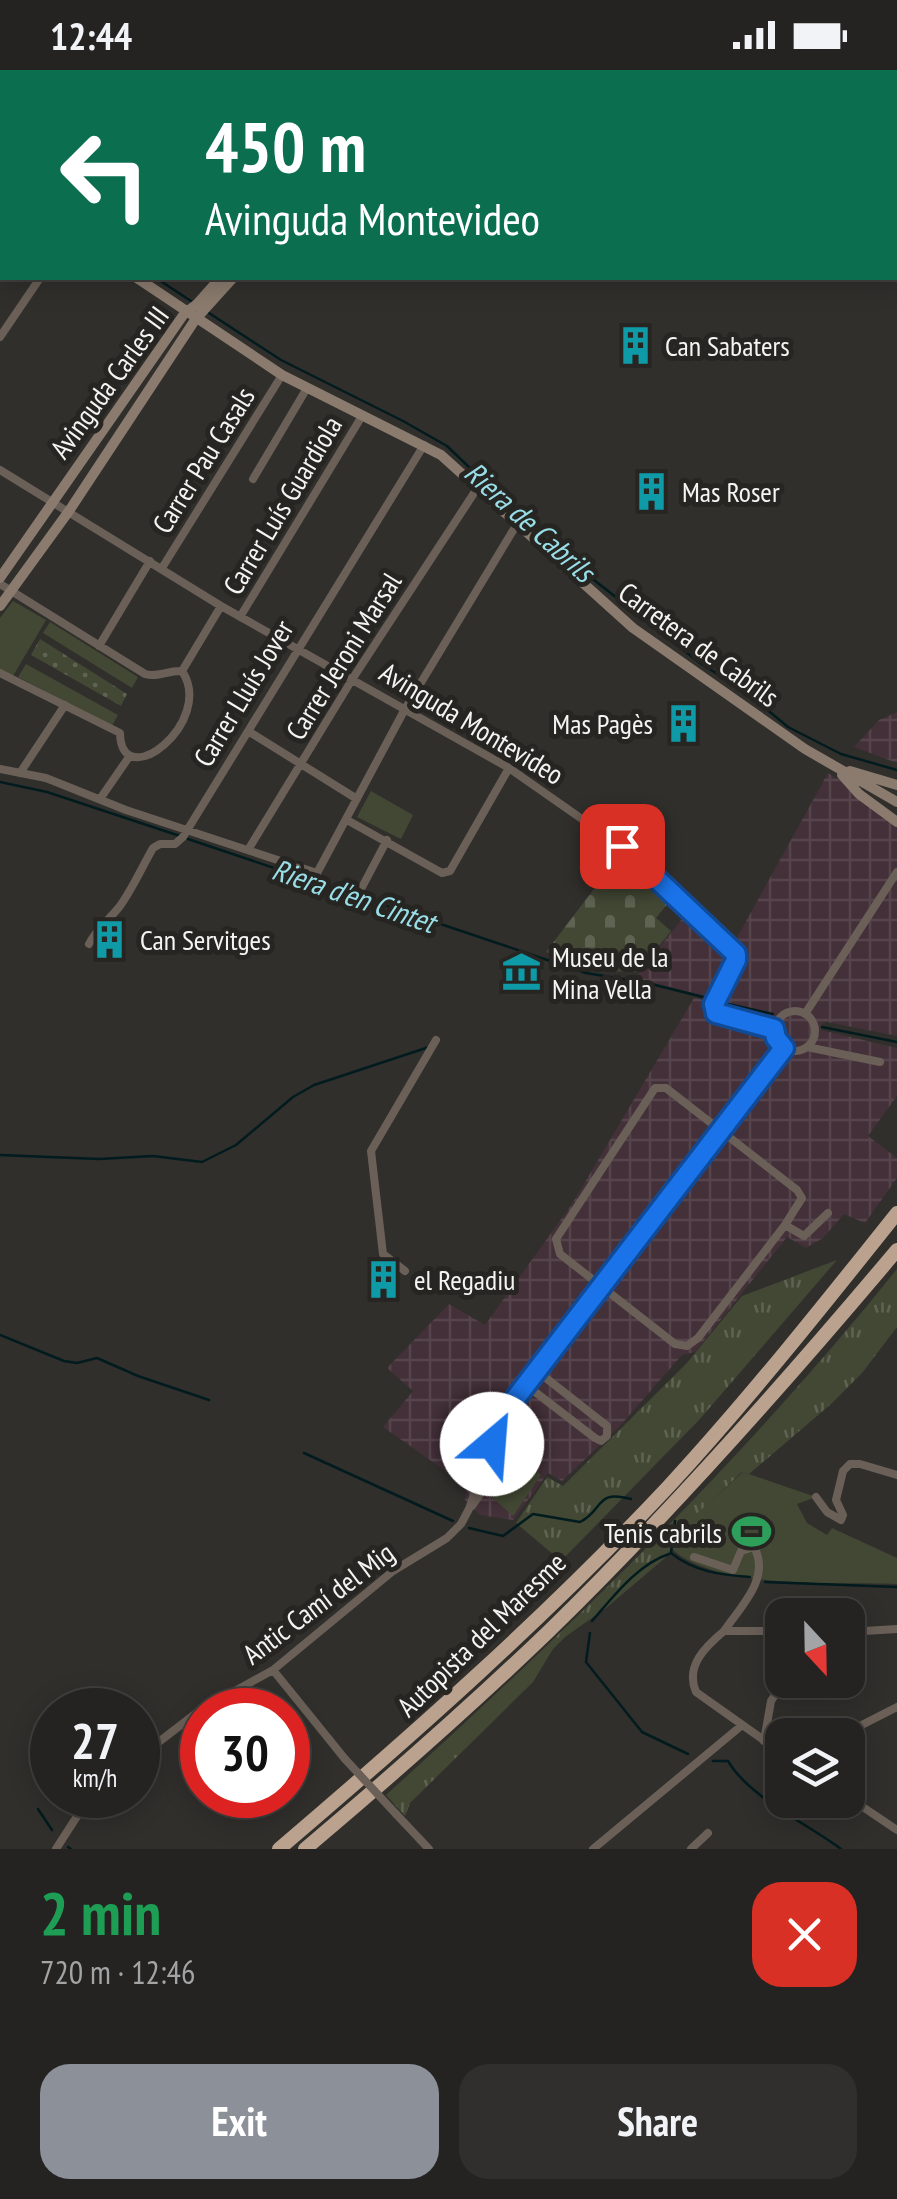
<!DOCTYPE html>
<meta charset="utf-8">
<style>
body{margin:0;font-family:"PT Sans Narrow",sans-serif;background:#302f2e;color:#f1f3f6;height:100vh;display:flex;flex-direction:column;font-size:38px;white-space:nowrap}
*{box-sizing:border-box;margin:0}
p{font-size:32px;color:#a3a4a5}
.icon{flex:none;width:55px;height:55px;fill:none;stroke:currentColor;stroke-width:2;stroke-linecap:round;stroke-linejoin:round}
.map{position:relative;height:1779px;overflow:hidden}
.details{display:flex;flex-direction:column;background:#242321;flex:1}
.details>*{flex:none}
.guide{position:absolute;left:0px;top:0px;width:898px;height:210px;box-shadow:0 5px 25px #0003,0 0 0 2px #41403f;background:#0b6e4f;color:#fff;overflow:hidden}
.needle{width:65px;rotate:158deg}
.buttons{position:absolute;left:765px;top:1528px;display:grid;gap:20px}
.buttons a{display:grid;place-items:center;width:100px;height:100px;border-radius:20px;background:#242321;box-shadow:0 5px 25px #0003,0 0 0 2px #41403f;font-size:50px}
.speed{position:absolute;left:30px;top:1618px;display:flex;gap:20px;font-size:50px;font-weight:700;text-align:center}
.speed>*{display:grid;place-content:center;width:130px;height:130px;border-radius:50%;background:#242321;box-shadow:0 5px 25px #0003,0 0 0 2px #41403f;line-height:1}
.speed small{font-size:25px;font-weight:400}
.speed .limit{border:15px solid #d22;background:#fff;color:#111}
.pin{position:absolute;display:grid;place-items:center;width:85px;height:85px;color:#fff;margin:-42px;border-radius:20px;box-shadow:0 5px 15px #0006}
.me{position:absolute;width:110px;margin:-55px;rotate:27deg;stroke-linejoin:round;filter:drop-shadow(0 0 8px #0008)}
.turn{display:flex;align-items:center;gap:35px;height:210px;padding:0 40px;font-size:45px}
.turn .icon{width:130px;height:130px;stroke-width:2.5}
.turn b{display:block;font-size:70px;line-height:85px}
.round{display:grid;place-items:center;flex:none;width:105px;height:105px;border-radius:30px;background:#302f2e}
.head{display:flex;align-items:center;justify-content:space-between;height:170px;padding:0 40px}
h1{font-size:60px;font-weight:800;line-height:75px;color:#1e9e55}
.cta{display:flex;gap:20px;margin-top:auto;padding:20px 40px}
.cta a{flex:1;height:115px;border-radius:30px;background:#8c9099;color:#fff;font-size:40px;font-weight:800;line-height:115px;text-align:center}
.cta a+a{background:#302f2e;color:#f1f3f6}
.status{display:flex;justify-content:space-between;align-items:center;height:70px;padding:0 50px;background:#242321;direction:ltr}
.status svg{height:28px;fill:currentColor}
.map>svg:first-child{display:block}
</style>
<div class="status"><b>12:44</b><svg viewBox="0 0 49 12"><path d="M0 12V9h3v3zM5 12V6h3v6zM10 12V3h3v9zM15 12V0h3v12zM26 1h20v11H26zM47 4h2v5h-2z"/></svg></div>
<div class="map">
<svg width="897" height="1779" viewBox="0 0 897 1779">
<defs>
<pattern id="industrial-grid" width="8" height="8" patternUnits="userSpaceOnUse" patternTransform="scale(2.5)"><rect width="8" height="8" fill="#433038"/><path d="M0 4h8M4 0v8" fill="none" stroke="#56444c"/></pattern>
<pattern id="grass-tufts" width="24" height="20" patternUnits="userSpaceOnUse" patternTransform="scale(2.5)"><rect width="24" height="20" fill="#434834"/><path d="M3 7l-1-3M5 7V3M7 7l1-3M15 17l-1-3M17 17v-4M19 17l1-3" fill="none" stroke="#5f6352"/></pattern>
<pattern id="cemetery-stones" width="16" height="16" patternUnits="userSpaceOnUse" patternTransform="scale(2.5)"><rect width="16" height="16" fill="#434834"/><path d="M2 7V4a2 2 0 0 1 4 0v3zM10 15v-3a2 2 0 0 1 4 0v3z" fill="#5f6352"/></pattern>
<pattern id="garden-dots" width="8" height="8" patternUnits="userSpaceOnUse" patternTransform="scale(2.5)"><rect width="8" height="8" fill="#434834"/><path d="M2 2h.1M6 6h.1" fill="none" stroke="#5f6352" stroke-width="1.8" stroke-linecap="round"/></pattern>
</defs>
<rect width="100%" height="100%" fill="#302f2c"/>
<!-- industrial -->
<path fill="url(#industrial-grid)" d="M897 642V693L854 677 879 650Z
M828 703 897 746V966L827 952 822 954 821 960 897 978V1026L868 1066 897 1088V1108L865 1153 844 1144 823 1168 806 1178 787 1167 695 1282 682 1285 619 1357 562 1411 548 1403 513 1450 480 1445 465 1430 467 1416 383 1357 413 1321 387 1298 449 1234 485 1255 572 1134 694 928 708 931 710 927 635 908 693 835 734 873Z"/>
<!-- grass -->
<path fill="url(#grass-tufts)" d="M837 1190 699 1350 561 1491 516 1453 547 1407 563 1416 686 1294 742 1226Z
M897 1199V1257L862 1303 831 1334 749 1404 742 1402 693 1448 665 1488 606 1538 565 1567 553 1579 533 1612 410 1733 405 1746 386 1725C567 1561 744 1390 897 1199Z"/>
<!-- cemetery -->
<path fill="url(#cemetery-stones)" d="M622 782 673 827 656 848 671 861 638 902 603 901 546 882Z"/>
<!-- park -->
<path fill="#434834" d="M13 531 46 550 13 606 0 599V548Z
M50 552 138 607 132 618 43 563Z
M26 594 118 645 112 656 18 607Z
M371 721 413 745 401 769 357 747Z
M499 1367 541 1405 513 1446 487 1423 501 1402 497 1372Z
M743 1402 816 1427 797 1434 807 1453 827 1465 832 1458 897 1488V1514C836 1512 717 1520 672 1479L692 1448Z"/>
<!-- garden -->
<path fill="url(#garden-dots)" d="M40 569 127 624 121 636 31 585Z"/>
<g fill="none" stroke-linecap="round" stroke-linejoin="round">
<!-- stream -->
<path stroke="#021b1e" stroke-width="2.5" d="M0 123 2 124
M156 208 194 233
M209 243 281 290 403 351 447 376 545 470 594 510 700 593 746 622 788 657 841 684 897 700
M0 712 47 722 180 766
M188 769 586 903 647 913 711 929
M724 933 773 944
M822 957 897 972
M0 1085 99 1089 153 1086 202 1092 236 1075 293 1027 314 1015 429 977
M0 1265 64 1291 77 1293 97 1288 138 1306 209 1330
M304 1383 453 1451
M675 1451 671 1483C695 1502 721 1505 750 1507
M469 1458 503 1466 533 1444 580 1452C604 1440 595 1419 631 1429
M765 1512 897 1517
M592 1551C613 1527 638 1494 669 1484
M590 1563 586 1592 642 1662 688 1684
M713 1691H728C749 1727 806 1753 841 1779
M38 1739 52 1760
M68 1777 71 1779"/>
<!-- street -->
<path stroke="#6a6058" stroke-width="8" d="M43 0 46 2
M263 0 266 2
M53 2 55 0
M145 2 146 0
M0 55H2
M0 267 40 208
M0 400 221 536 509 698 622 777 735 884 736 890 714 934 717 943 775 959
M253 409 307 318
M162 498 282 305
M0 514 145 604C157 608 169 600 182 601 216 652 121 726 120 663L0 603
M240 547 362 346
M99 576 150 491
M182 601 221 536
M248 661 357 729
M0 699 46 708 126 740 317 803 405 639 517 454
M20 703 65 635
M100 729 129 687
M347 750 442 803 450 801 509 698
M248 780 353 608 478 417
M360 821 387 770
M89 874C97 858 109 850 120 836 133 818 142 797 153 778L160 774H175L183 767 424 375
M775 961a20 20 0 1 1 40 0a20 20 0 1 1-40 0Z
M805 944 897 802
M807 977 880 992
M655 1018H666L797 1120 802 1128 785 1155 698 1268 687 1276 675 1274 560 1184 556 1169Z
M785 1155 804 1166 828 1143
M405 1201 383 1184 371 1081 436 970
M526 1315 595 1368 601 1371 607 1366V1356L537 1301
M477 1383 478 1376 784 978
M816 1427 827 1442 841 1450 843 1445 836 1430 843 1401 850 1394H860L897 1405
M472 1436 498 1398 493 1385 484 1381 477 1383 470 1393 473 1404 481 1409 492 1406
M694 1487 733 1500 741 1481 754 1477C771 1508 741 1536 724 1561
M782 1561H724C705 1577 685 1596 696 1622L782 1683
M848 1562 897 1559
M273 1600 345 1689
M842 1665 897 1637
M764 1671 771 1631 785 1610
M138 1688 199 1641 273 1600 393 1501 447 1468 461 1454 469 1439 475 1421 473 1404
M848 1727 897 1760
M396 1744 429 1779
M56 1779 83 1737 96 1725
M593 1779 741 1656
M691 1779 708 1763"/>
<!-- secondary -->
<path stroke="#8b7b6e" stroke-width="10" d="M380 2 382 0
M394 2 396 0
M0 133 2 134
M137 208 282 305 441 385 633 558 805 679 897 732
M0 508 184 244 197 234 220 208
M0 536 69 441 195 250 233 208
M850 701 897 715
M842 705 859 724 897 752"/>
<!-- highway -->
<path stroke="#bba28e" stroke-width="14" d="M279 1779C414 1664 547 1546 668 1417 749 1329 823 1236 897 1143
M305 1779C388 1709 470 1637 549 1561 672 1441 786 1312 897 1180"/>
<!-- street-bridge -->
<path stroke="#6a6058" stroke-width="8" d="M345 1689 396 1744"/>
</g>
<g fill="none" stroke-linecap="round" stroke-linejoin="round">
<defs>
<path id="route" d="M492 1374 498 1351 784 978 776 968 774 959 716 943 714 934 736 890V884L622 776"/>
</defs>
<!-- route casing -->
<use href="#route" stroke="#114b97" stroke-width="25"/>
<!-- route -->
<use href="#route" stroke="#1a73e8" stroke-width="18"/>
</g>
<!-- icons -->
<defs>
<symbol id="building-bare" viewBox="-9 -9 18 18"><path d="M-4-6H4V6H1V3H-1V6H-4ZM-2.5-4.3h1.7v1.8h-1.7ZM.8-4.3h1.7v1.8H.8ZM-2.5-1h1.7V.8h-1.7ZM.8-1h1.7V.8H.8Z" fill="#0f9aa8" stroke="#262522" stroke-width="2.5" paint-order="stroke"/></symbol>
<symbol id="museum-bare" viewBox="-9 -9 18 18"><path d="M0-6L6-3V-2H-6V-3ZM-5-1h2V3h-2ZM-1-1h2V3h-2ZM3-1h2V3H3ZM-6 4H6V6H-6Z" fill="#0f9aa8" stroke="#262522" stroke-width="2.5" paint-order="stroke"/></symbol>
<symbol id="stadium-bare" viewBox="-9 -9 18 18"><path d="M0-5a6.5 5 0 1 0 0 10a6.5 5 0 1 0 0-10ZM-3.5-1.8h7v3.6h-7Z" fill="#2e9e5b" stroke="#262522" stroke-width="2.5" paint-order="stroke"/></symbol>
</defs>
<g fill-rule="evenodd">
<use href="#building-bare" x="608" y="248" width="55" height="55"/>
<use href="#building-bare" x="624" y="394" width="55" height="55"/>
<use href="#building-bare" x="656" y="626" width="55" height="55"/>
<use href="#building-bare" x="82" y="842" width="55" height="55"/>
<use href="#museum-bare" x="494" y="874" width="55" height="55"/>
<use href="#building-bare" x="356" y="1182" width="55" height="55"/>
<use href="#stadium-bare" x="724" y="1434" width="55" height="55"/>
</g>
<g text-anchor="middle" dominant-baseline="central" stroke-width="10" stroke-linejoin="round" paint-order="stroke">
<!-- poi labels -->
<g font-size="28" fill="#f4f4f2" stroke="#262522" text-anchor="start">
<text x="665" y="275">Can Sabaters</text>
<text x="682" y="421">Mas Roser</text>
<text x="653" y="653" text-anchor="end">Mas Pagès</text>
<text x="140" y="869">Can Servitges</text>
<text x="552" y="886">Museu de la<tspan x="552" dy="32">Mina Vella</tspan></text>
<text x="414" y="1209">el Regadiu</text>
<text x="722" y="1462" text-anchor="end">Tenis cabrils</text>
</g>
<!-- street labels -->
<g font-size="28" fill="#f4f4f2" stroke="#262522">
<text transform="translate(109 312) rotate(-54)">Avinguda Carles III</text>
<text transform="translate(203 390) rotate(-58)">Carrer Pau Casals</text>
<text transform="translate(282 435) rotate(-59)">Carrer Luís Guardiola</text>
<text transform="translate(699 574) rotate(36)">Carretera de Cabrils</text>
<text transform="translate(343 586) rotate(-58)">Carrer Jeroni Marsal</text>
<text transform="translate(243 623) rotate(-59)">Carrer Lluís Jover</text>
<text transform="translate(472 653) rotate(31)">Avinguda Montevideo</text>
<text transform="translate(318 1533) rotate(-37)">Antic Camí del Mig</text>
<text transform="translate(481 1564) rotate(-44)">Autopista del Maresme</text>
</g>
<!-- water labels -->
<g font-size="30" font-style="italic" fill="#99dee7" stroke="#262522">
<text transform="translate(530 451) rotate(42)">Riera de Cabrils</text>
<text transform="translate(354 825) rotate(19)">Riera d'en Cintet</text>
</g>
</g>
</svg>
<div class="buttons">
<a><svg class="needle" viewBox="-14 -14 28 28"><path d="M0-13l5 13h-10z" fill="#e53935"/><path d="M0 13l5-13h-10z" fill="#a3a4a5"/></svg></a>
<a><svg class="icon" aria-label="layers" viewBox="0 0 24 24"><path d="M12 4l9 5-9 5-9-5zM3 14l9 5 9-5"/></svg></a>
</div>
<div class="speed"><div>27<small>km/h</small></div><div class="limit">30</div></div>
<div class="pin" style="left:622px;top:776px;background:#d93025"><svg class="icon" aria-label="arrive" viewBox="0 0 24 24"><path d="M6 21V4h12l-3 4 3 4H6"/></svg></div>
<svg class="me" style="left:492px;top:1374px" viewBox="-20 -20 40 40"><circle r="19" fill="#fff"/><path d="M0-13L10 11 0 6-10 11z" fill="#1a73e8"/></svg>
<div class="guide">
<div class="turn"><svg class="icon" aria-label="left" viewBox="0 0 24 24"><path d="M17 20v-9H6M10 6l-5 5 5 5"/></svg><div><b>450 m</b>Avinguda Montevideo</div></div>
</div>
</div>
<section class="details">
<div class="head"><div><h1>2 min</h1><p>720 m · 12:46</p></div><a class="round" style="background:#d93025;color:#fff"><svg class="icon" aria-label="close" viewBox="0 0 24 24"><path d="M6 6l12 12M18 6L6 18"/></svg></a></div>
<div class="cta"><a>Exit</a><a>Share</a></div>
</section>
